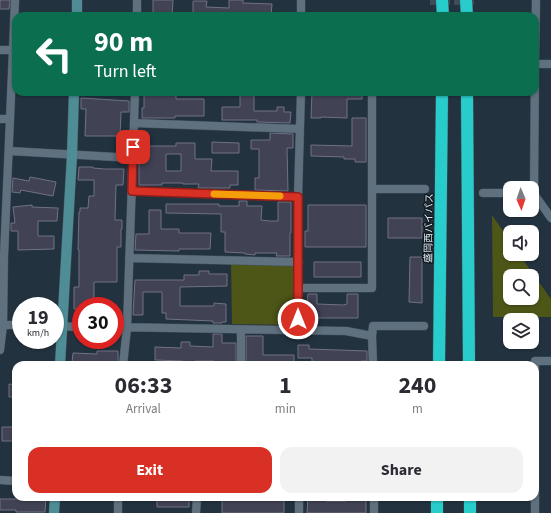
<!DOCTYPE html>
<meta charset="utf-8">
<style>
body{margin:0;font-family:"Source Sans 3","Noto Sans JP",sans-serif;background:#f2f2f3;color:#2b2b33;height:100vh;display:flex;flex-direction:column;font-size:15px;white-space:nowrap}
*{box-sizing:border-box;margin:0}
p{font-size:13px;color:#7c7c81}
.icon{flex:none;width:22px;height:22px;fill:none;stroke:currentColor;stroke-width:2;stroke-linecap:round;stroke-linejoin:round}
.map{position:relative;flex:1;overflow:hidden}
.panel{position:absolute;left:12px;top:361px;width:527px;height:140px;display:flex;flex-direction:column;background:#fff;border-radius:12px;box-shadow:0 1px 3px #0004}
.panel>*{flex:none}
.hud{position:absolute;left:12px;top:12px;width:527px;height:84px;border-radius:12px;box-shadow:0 1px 3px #0004;background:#0b6e4f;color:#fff;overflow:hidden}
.needle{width:26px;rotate:178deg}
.tools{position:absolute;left:503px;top:181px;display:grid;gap:8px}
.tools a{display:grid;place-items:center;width:36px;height:36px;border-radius:8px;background:#fff;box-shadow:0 1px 3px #0004;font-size:20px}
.speed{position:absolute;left:12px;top:297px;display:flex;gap:8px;font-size:20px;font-weight:700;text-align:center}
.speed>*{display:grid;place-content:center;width:52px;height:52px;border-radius:50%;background:#fff;box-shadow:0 1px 3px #0004;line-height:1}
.speed small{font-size:10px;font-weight:400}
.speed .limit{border:6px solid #d22;background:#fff;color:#111}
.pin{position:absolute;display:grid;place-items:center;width:34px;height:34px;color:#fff;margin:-17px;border-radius:8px;box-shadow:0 2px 6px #0006}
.me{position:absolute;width:44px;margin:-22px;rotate:0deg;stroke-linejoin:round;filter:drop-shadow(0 0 3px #0008)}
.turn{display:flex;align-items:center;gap:14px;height:84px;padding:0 16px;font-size:18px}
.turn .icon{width:52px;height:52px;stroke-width:2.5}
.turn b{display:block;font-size:28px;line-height:34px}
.eta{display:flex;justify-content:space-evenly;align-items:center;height:68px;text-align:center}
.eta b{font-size:24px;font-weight:700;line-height:28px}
.cta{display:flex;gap:8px;margin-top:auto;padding:8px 16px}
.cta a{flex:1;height:46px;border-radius:12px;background:#d93025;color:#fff;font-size:16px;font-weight:700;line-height:46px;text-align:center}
.cta a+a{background:#f2f2f3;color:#2b2b33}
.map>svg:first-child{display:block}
</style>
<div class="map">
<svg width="551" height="513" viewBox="0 0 551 513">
<rect width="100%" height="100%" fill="#22323f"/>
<!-- green -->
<path fill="#4d5617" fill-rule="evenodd" d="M492 215 510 241V254H519L551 299V317H493ZM510 276H532V298H510Z
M231 263 292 264 295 266 296 322 292 325 232 324Z"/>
<!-- building -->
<path fill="#424255" stroke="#707185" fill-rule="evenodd" d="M0 0H10L9 9H0Z
M153 0H173L172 16H153Z
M229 0H243V3L272 4 271 16H193V1H207L206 7 229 8Z
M144 92H176V99H204V116H175V118H142V108H144Z
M240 92H254V111H277V107H284V112H291L290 123 257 122V120H222V107H240Z
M312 92H362V99H347V118L321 117V118H311Z
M81 98 129 101V112H121L120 136H85L86 109H81Z
M352 118H366V162H355V159H344V157L311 156V145L352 146Z
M270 133 293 134V148H287L288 191 255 190V178H259V149H251V140H270Z
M212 142 239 143V153H212Z
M176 143H195V159H212L211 171H238V185H230V188H198L199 184H183V183H162V185H139V146H176ZM166 154H181V171H166Z
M79 167H93V168L105 169H124L123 185H116L115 220H122V229H121V247H117V282H94V306H81V309H74V287H79V250H78L79 212H80V208H88L89 196H94V180H78Z
M30 177 56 182 53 196 21 190 20 193 12 192 13 178 29 181Z
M239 201H247V206H262L261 220 270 221H278V202H291V233H290V256H276L277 253H255V255L245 254V253L225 252V232H221V214L166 213V204H219V206H239Z
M32 205V207L58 208 57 221H38V236H54V249L18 250V231H11V223H15L13 207Z
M308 205H366V247H305V231H308Z
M149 210H161V229H179V233H211L210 249H179V251L135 250 136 234H149Z
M388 218H422V238H388Z
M410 257H422V303L409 302Z
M314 262H361V277H314Z
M199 271H209V274H227V286L180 287V306H214V303L226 304V322H222V323H213V321L166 319V313H162V292H143V315H133L135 280H184V275H199Z
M308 294H317V304L343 305 347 304V294H358V318H305V304H307Z
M213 334H222V343H236V365H214V361H195V365H183V361L155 360V347L181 348V342H190V346L213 347Z
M246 336H263V355H294V365H246Z
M298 345H309V349L367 351V361H361V364L312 362V358H298Z
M97 351H118V364L72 362 73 353 97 354Z
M9 384 16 385V397H9Z
M2 427H16V441H2Z
M36 497H46L45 512H16V510H0V499H36Z
M157 497H189V507H157Z
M222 497H284V513H222Z
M308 497H327L326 501H346V497H357L356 499H366V513H307Z"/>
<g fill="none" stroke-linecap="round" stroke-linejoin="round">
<!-- street-tunnel -->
<path stroke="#3e4d5a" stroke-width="8" stroke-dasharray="8 4" stroke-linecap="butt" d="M430 1H475"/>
<defs>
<path id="street" d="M301 0V16
M137 16V0
M0 50H13L4 256H0
M13 50 15 0
M535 64 536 0
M551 64H535L534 194 551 218
M0 119H10
M134 123 300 129
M10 151 133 158
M372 189H425
M132 191 298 197
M483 193H510
M129 258 299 262
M299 288H372V92
M0 325H21
M55 326 81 327
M115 327 346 331 372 336 373 365
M298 330V197L301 92
M372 336 373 326H424
M0 350 3 325 4 256
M123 365 127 328 135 92
M241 365V330
M0 480 16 481
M118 513V497
M196 513 197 497
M299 513V497
M374 513V497
M535 513V361H551"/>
<path id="secondary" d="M77 16V0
M60 365 72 155 74 92
M54 513 55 497"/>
<path id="highway" d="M442 0 443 16
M466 0 467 16
M467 92 469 365
M439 365 442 92
M470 497V513
M437 513V497"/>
</defs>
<!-- street casing -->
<use href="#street" stroke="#424f5a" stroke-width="9"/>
<!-- secondary casing -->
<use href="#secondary" stroke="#424f5a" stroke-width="11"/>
<!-- highway casing -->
<use href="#highway" stroke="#424f5a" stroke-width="13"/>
<!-- street -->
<use href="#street" stroke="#5f707f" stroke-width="8"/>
<!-- secondary -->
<use href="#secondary" stroke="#4e8c96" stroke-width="10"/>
<!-- highway -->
<use href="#highway" stroke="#28cdcb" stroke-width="12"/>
</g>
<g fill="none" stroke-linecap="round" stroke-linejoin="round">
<defs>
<path id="route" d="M133 147 132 191 298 197V319"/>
</defs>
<!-- route casing -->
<use href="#route" stroke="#8d1f18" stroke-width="10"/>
<!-- route -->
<use href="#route" stroke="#d93025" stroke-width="7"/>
<!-- slow -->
<path stroke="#f59e0b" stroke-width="7" d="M214 194 280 196"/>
</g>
<g text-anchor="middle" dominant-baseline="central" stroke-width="3" stroke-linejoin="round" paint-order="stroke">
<!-- street labels -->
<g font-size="10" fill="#dee8f1" stroke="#12191f">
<text transform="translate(429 228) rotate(-89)">盛岡西バイパス</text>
</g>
</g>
</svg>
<div class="tools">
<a><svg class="needle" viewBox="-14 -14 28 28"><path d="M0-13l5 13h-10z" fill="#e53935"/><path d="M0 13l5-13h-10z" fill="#7c7c81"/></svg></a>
<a><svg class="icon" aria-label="sound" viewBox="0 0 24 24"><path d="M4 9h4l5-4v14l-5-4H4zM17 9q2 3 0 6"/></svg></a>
<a><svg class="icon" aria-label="search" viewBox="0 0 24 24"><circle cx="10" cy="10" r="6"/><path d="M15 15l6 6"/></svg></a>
<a><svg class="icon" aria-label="layers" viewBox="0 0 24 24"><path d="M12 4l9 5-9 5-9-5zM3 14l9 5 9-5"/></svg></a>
</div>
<div class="speed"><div>19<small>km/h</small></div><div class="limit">30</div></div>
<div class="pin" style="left:133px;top:147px;background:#d93025"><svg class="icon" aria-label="arrive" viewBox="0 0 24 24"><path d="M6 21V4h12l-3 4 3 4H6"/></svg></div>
<svg class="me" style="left:298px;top:319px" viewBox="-20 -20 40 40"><circle r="17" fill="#d93025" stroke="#fff" stroke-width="3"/><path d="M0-11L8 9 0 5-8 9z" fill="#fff"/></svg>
<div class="hud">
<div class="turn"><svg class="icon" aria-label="left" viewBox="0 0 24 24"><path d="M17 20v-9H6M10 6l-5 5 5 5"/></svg><div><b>90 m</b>Turn left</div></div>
</div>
<section class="panel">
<div class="eta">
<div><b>06:33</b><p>Arrival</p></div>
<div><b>1</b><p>min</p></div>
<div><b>240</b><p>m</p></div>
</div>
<div class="cta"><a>Exit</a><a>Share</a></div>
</section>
</div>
